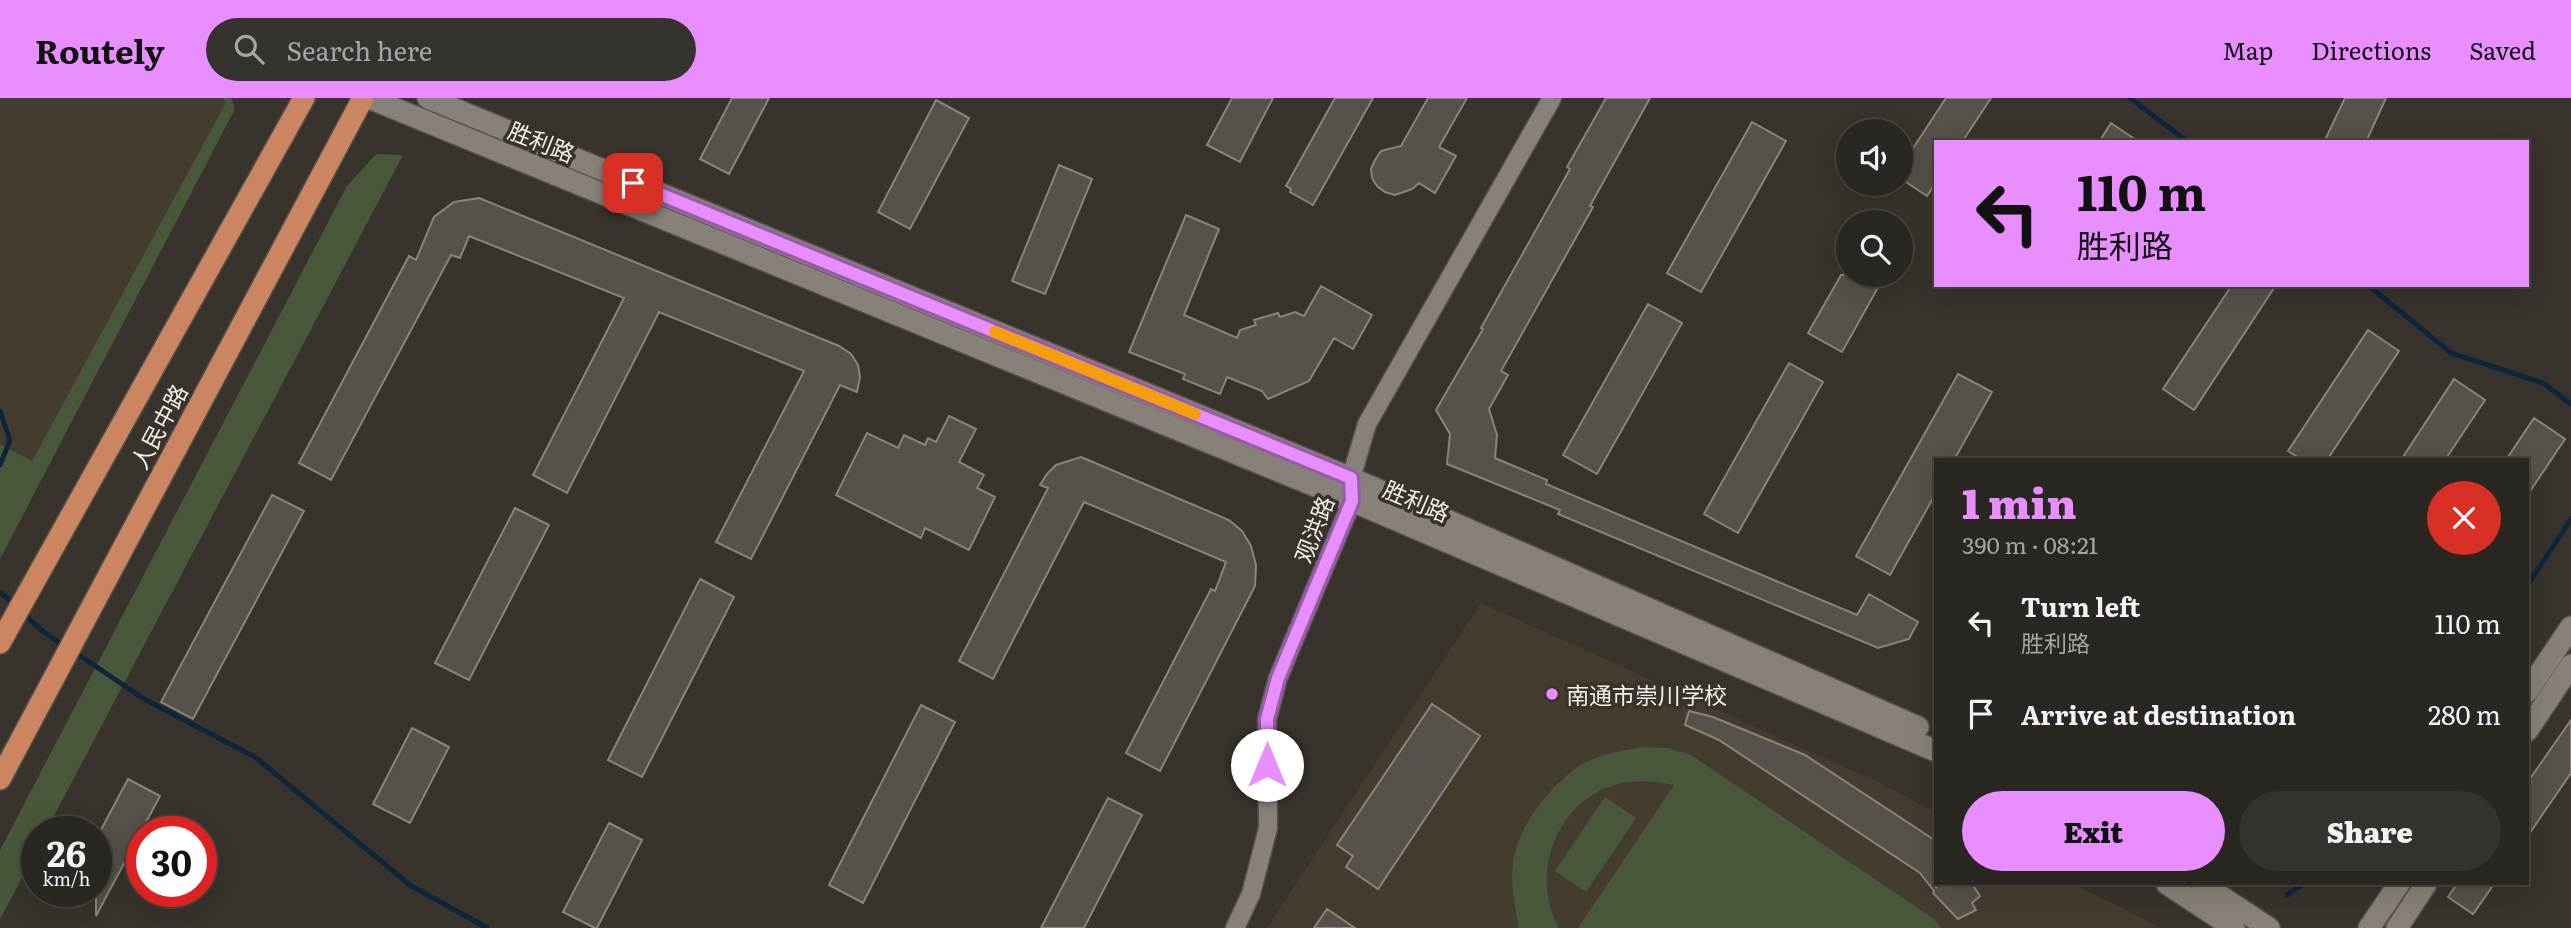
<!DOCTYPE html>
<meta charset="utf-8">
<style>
body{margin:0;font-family:Literata,"Noto Sans SC",serif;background:#36322e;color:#f1f3f6;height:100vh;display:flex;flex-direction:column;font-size:26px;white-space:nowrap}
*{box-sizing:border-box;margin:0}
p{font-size:23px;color:#a5a5a5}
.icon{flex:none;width:38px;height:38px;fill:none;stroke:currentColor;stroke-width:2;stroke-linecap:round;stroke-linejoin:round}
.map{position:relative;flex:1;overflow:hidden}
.side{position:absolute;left:1934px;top:360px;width:595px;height:427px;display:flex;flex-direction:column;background:#2a2621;border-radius:0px;box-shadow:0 7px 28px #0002,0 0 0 2px #46433f}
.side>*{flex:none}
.guide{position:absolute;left:1934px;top:42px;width:595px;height:147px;border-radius:0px;box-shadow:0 7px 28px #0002,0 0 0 2px #46433f;background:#e88eff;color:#111;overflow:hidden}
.controls{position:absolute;left:1836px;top:21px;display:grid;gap:14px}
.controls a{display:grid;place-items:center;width:77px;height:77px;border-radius:50%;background:#2a2621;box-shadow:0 7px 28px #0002,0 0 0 2px #46433f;font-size:35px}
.speed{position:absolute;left:21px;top:718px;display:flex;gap:14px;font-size:35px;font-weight:700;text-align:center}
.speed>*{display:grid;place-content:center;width:91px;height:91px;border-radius:50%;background:#2a2621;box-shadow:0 7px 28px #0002,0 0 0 2px #46433f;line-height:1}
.speed small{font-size:18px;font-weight:400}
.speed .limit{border:10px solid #d22;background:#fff;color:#111}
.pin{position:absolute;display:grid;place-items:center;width:60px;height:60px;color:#fff;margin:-30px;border-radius:14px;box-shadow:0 4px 10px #0006}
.me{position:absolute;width:77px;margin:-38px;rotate:0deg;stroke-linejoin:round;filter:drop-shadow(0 0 5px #0008)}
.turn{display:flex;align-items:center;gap:24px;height:147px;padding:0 28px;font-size:32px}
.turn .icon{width:91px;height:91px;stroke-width:2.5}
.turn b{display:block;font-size:49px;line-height:60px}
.round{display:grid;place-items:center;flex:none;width:74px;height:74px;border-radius:37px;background:#36322e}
.summary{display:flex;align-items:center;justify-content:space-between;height:119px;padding:0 28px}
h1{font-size:42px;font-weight:800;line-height:52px;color:#e88eff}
.button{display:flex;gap:14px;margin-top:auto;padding:14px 28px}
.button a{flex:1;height:80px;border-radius:42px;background:#e88eff;color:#111;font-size:28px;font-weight:800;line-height:80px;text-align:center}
.button a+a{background:#36322e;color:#f1f3f6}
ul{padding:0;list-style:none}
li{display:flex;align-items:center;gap:21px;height:91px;padding:0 28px}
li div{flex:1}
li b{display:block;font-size:26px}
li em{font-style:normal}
header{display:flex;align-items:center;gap:42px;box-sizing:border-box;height:98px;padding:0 35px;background:#e88eff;color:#111}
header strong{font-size:33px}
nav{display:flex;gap:38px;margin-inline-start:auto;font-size:24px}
.search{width:490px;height:63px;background:#36322e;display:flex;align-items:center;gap:18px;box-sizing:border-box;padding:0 24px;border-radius:38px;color:#a5a5a5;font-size:26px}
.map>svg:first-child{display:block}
</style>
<header>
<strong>Routely</strong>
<div class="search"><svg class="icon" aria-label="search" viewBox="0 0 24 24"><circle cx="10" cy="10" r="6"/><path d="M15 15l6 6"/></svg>Search here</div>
<nav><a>Map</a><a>Directions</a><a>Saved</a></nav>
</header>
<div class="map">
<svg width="2571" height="830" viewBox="0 0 2571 830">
<rect width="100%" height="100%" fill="#38332c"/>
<!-- built -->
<path fill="#453c30" d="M0 0H224L225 6 32 363 0 346Z
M1481 505 1884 687 1935 714 1936 786H2074L2161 830H1267Z"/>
<!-- green -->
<path fill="#49573a" d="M224 0H231L235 11 0 461V346L32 363 225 6Z
M376 56 403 57 46 733H37V752L0 821V752L347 88Z
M1642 649 1668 650 1691 657 1934 821 1941 830H1578L1674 687C1656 683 1632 681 1614 687 1555 706 1530 777 1559 830H1519C1515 809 1510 786 1513 765 1517 729 1550 688 1579 668 1598 656 1621 653 1642 649Z
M1605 699 1636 720 1586 794 1555 773Z"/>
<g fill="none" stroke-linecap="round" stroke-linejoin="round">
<!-- stream -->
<path stroke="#0e263c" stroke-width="5" d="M2130 0 2188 44
M2368 187 2451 255 2543 285 2571 306
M0 313 10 342 0 367
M2527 488 2571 421
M0 494 16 508
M23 515 41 532 64 548
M73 553 144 601 255 659 410 787 487 830
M2287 797 2303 786"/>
</g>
<!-- building -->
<path fill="#56514a" stroke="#89837b" stroke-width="2" d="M732 0H769L729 76 700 61Z
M1232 0H1273L1240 64 1207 47Z
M1335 0H1373L1313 107 1290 94 1291 91 1286 88Z
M1428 0H1467L1439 49 1456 58 1435 95 1419 85 1412 91 1395 97 1385 94 1377 88 1372 80 1371 71 1375 62 1381 53 1401 48Z
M1606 0H1650L1590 108 1593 109 1501 273 1508 277 1489 311 1497 337 1495 360 1547 382 1546 386 1857 517 1869 496 1918 524 1909 541 1878 550 1558 416 1560 412 1447 366 1450 336 1436 312 1483 231 1481 230 1570 71 1567 69Z
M1946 0H1991L1962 44H1936V84L1927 98 1900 80V70Z
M2345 0H2386L2366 44H2324Z
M936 2 969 20 910 131 878 114Z
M1752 24 1786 43 1701 194 1667 175Z
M2111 25 2139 44H2099Z
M1059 67 1092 81 1045 196 1012 183Z
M479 100 839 248 851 256 858 267 860 279 857 294 840 287 751 461 716 444 804 273 659 214 567 395 533 377 624 200 469 138 460 160 451 157 331 382 299 365 409 158 416 162 434 119 454 104Z
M1186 117 1219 131 1184 217 1237 240 1240 232 1256 227 1254 222 1278 215 1280 219 1295 214 1304 218 1321 188 1372 217 1353 251 1334 240 1309 283 1268 301 1262 293 1227 279 1220 296 1183 281 1185 276 1129 254Z
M1841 177H1885L1842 254 1808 235Z
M2232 187H2276L2194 312 2163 291Z
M1648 206 1682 225 1597 376 1563 357Z
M2368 232 2399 253 2327 362H2302L2288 353Z
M1789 265 1823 284 1738 435 1704 416Z
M1958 276 1992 294 1954 362H1936V395L1890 477 1856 458Z
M2454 281 2485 302 2445 362H2401Z
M949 318 976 331 959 364 984 377 977 390 995 399 969 452 925 430 921 440 836 397 867 335 898 350 904 337 925 347 928 340 936 344Z
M2534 320 2565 341 2527 398V362H2506Z
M1081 359 1229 422 1242 433 1251 448 1256 467 1255 488 1160 673 1126 655 1211 491 1215 493 1226 464 1084 404 993 581 959 563 1048 390 1040 387 1047 376 1056 367Z
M272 397 304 413 193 621 161 604Z
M515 410 549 427 469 582 435 565Z
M700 481 734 499 642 679 608 662Z
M1432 606 1480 638 1378 791 1346 769 1353 758 1337 747Z
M921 607 955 624 863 805 829 787Z
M1689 613 1713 619 1805 657 1936 743V790L1937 786H1972L1980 798 1972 805 1976 812 1958 821 1933 795 1934 793 1920 775 1719 642 1685 627Z
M2571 622V675L2527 739V685Z
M412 630 449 649 410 725 373 706Z
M128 681 160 698 96 818V741Z
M1108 700 1142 717 1084 830H1041Z
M609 725 642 742 597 830H595L563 814Z
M2457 786H2494L2473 816 2448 799Z
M1327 811 1355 830H1314Z"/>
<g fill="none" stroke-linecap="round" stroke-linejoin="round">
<defs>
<path id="street" d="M1235 830 1251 796 1268 730 1267 621 1278 580 1352 403 1351 380 1367 326 1552 0"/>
<path id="secondary" d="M369 0 1352 403 1936 653
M428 0 1351 380 1918 629
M2527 594 2571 529
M2527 633 2571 567
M2167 786 2234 830
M2202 786 2269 830
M2369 830 2399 786
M2397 830 2426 786"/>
<path id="primary" d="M0 545 304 0
M0 681 363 0"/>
</defs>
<!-- street casing -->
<use href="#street" stroke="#56514b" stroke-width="21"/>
<!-- secondary casing -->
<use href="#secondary" stroke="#56514b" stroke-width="24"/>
<!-- primary casing -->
<use href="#primary" stroke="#56514b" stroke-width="24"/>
<!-- street -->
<use href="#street" stroke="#87817a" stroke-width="18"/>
<!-- secondary -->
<use href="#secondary" stroke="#87817a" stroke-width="21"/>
<!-- primary -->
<use href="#primary" stroke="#cc8561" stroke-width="21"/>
</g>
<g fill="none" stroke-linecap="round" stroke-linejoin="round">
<defs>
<path id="route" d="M633 85 1351 380 1352 403 1278 580 1267 621V667"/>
</defs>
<!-- route casing -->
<use href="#route" stroke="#975ca6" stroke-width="18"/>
<!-- route -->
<use href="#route" stroke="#e88eff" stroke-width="12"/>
<!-- slow -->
<path stroke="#f59e0b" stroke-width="12" d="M995 234 1195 316"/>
</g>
<!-- markers -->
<circle fill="#e88eff" stroke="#38332c" stroke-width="2.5" cx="1552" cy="596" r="7"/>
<g text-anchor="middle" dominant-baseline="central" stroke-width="7" stroke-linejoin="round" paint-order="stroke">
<!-- street labels -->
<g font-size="23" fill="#f1eee9" stroke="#38332c">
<text transform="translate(542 43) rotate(22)">胜利路</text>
<text transform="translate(158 328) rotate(-62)">人民中路</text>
<text transform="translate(1417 402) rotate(23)">胜利路</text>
<text transform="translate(1313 431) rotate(-69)">观洪路</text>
</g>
<!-- poi labels -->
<g font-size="23" fill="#f1eee9" stroke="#38332c" text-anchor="start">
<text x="1566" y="596">南通市崇川学校</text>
</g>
</g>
</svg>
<div class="controls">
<a><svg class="icon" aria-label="sound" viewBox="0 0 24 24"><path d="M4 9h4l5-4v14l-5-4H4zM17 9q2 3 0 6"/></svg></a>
<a><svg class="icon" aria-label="search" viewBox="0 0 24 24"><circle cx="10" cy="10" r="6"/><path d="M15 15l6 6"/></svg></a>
</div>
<div class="speed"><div>26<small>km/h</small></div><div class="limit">30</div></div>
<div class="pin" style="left:633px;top:85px;background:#d93025"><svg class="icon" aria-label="arrive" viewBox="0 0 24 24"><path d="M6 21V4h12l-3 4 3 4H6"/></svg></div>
<svg class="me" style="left:1267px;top:667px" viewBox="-20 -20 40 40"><circle r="19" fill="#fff"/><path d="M0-13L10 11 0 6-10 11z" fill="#e88eff"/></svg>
<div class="guide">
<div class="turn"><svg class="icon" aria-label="left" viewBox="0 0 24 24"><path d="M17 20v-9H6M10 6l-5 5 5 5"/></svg><div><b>110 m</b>胜利路</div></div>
</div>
<section class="side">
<div class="summary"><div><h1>1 min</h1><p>390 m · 08:21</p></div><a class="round" style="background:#d93025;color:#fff"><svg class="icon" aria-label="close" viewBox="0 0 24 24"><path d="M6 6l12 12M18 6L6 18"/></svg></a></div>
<ul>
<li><svg class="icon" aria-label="left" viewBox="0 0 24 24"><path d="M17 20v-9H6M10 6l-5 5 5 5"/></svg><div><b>Turn left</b><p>胜利路</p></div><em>110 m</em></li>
<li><svg class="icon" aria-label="arrive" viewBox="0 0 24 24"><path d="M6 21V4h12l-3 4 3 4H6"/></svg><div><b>Arrive at destination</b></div><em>280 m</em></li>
</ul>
<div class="button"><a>Exit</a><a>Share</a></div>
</section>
</div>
